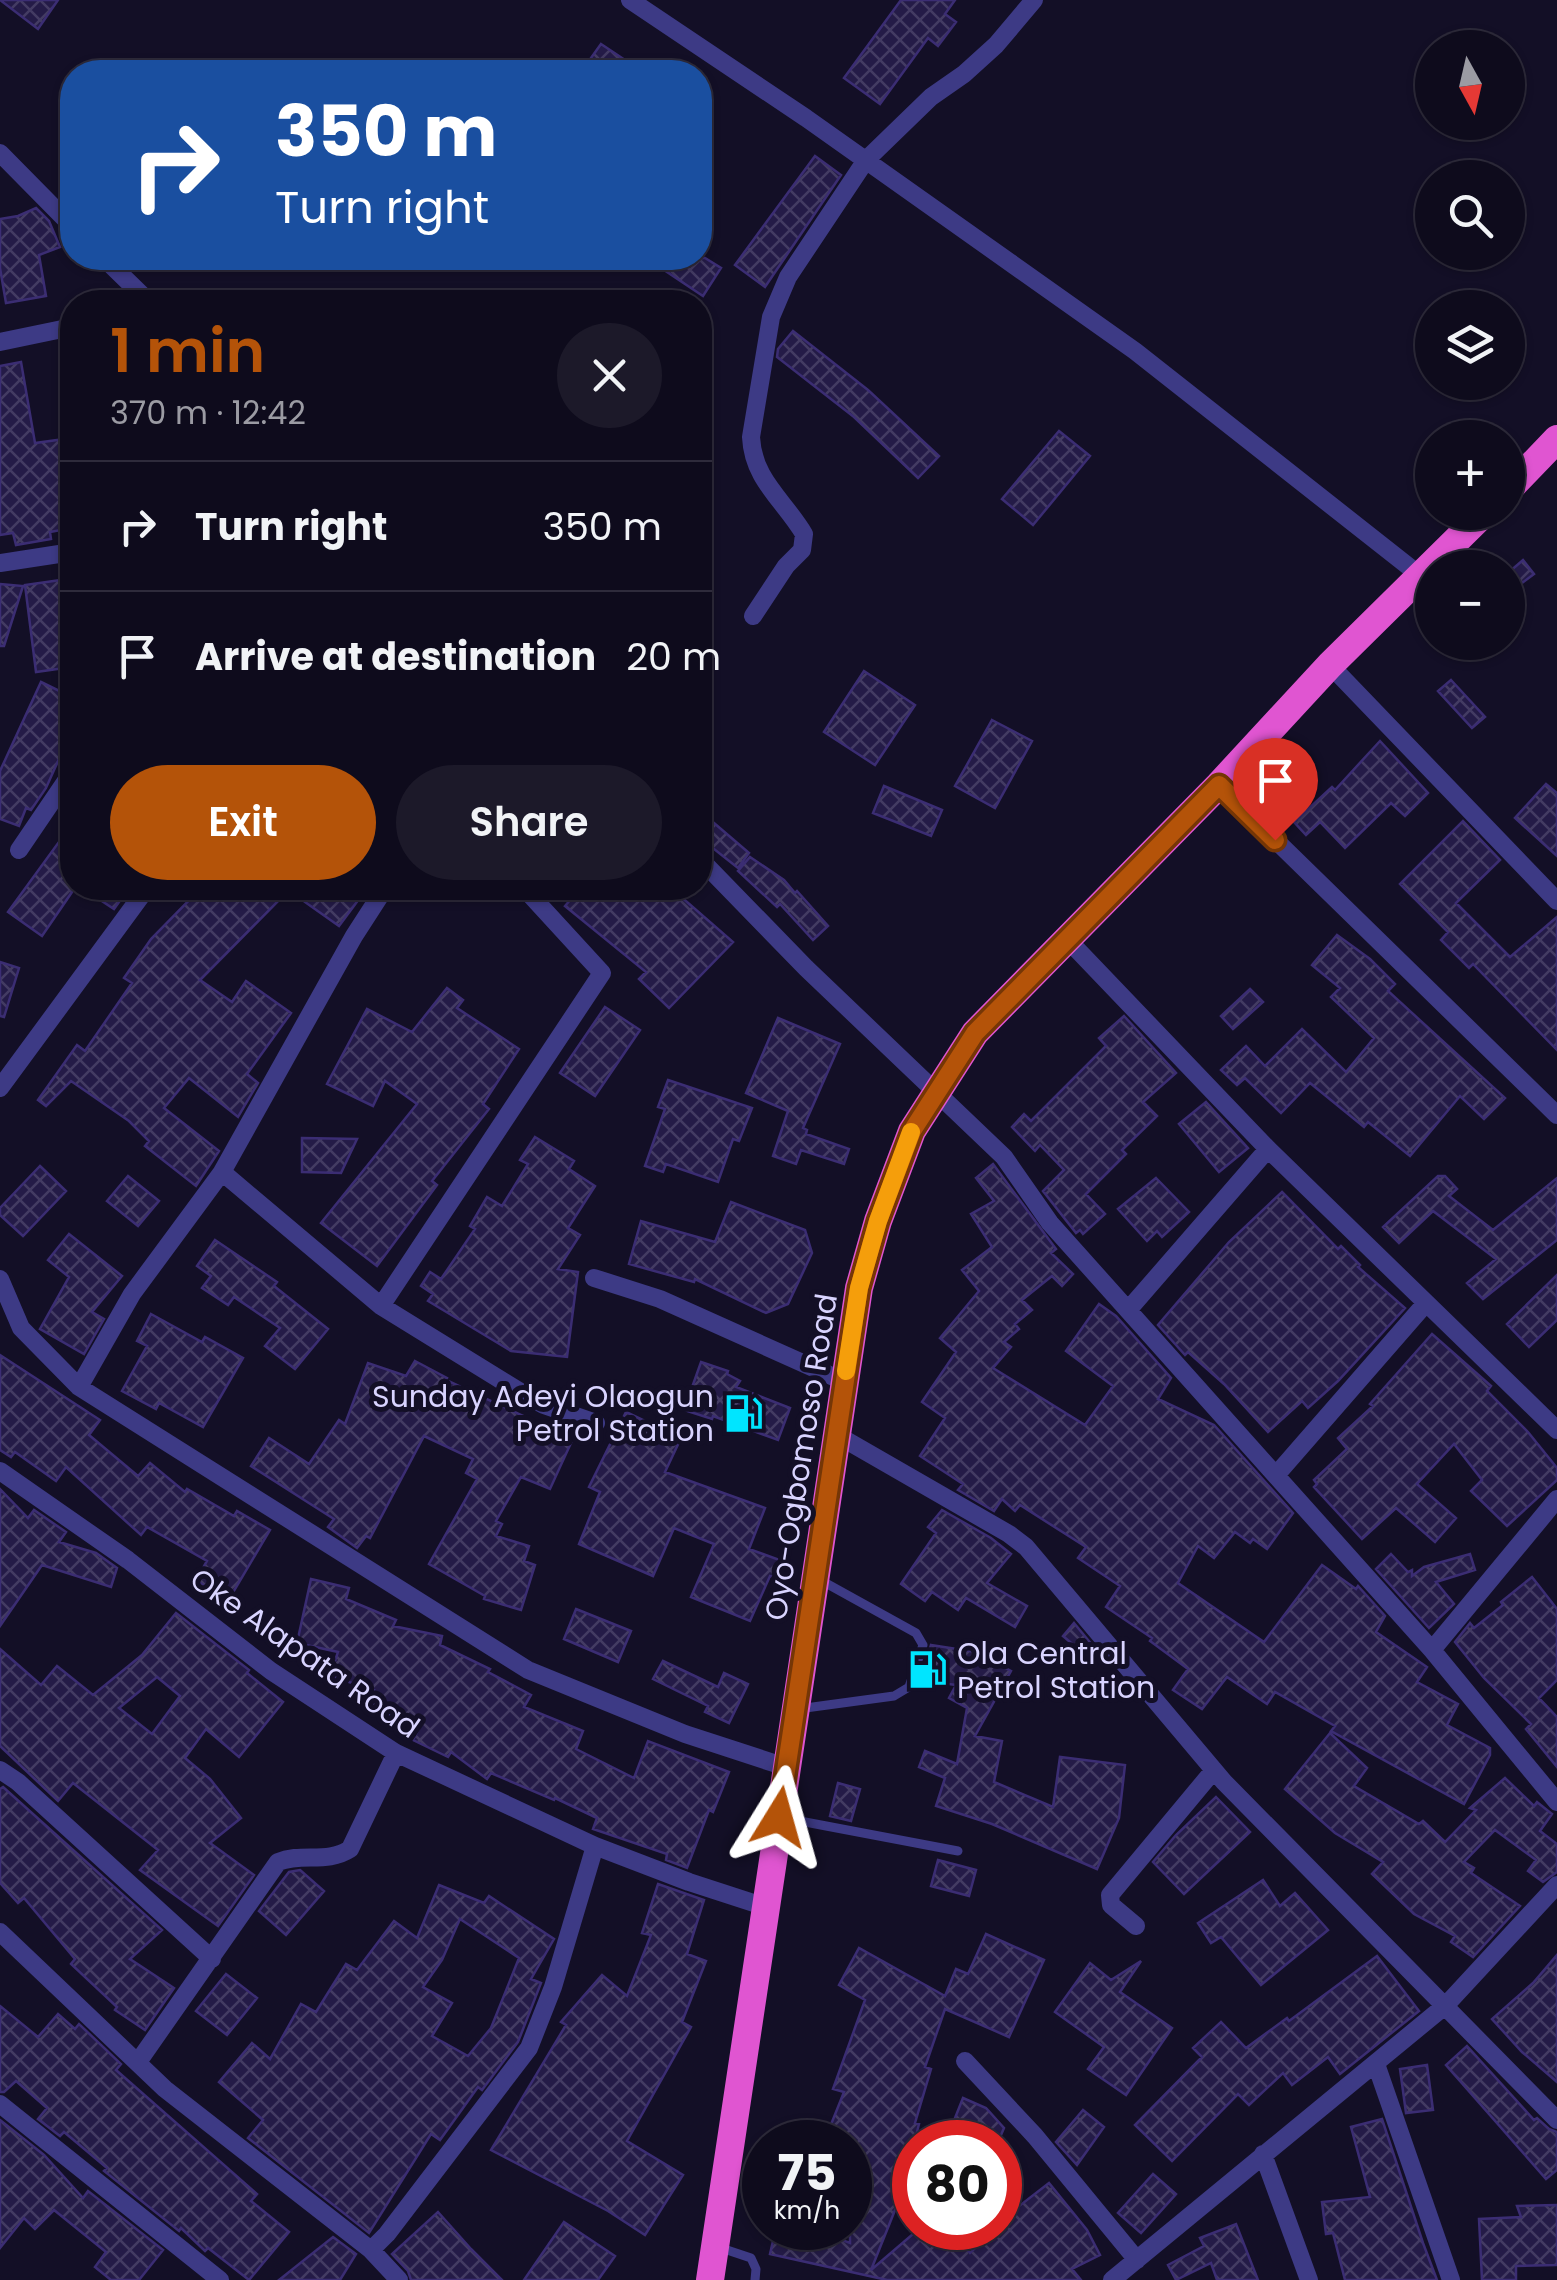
<!DOCTYPE html>
<meta charset="utf-8">
<style>
body{margin:0;font-family:Poppins,sans-serif;background:#1c1929;color:#f1f3f6;height:100vh;display:flex;flex-direction:column;font-size:38px;white-space:nowrap}
*{box-sizing:border-box;margin:0}
p{font-size:32px;color:#9b9ba3}
.icon{flex:none;width:55px;height:55px;fill:none;stroke:currentColor;stroke-width:2;stroke-linecap:round;stroke-linejoin:round}
.map{position:relative;flex:1;overflow:hidden}
.sheet{position:absolute;left:60px;top:290px;width:652px;height:610px;display:flex;flex-direction:column;background:#0e0b1c;border-radius:40px;box-shadow:0 2px 8px #0004,0 0 0 2px #2e2b3b}
.sheet>*{flex:none}
.banner{position:absolute;left:60px;top:60px;width:652px;height:210px;border-radius:40px;box-shadow:0 2px 8px #0004,0 0 0 2px #2e2b3b;background:#1a4fa0;color:#fff;overflow:hidden}
.needle{width:65px;rotate:172deg}
.fabs{position:absolute;left:1415px;top:30px;display:grid;gap:20px}
.fabs a{display:grid;place-items:center;width:110px;height:110px;border-radius:50%;background:#0e0b1c;box-shadow:0 2px 8px #0004,0 0 0 2px #2e2b3b;font-size:50px}
.speed{position:absolute;left:742px;top:2120px;display:flex;gap:20px;font-size:50px;font-weight:700;text-align:center}
.speed>*{display:grid;place-content:center;width:130px;height:130px;border-radius:50%;background:#0e0b1c;box-shadow:0 2px 8px #0004,0 0 0 2px #2e2b3b;line-height:1}
.speed small{font-size:25px;font-weight:400}
.speed .limit{border:15px solid #d22;background:#fff;color:#111}
.pin{position:absolute;display:grid;place-items:center;width:85px;height:85px;color:#fff;margin:-102px -42px;border-radius:50% 50% 50% 0;rotate:-45deg;box-shadow:0 0 10px #0007}
.pin .icon{rotate:45deg}
.me{position:absolute;width:110px;margin:-55px;rotate:8deg;stroke-linejoin:round;filter:drop-shadow(0 0 8px #0008)}
.turn{display:flex;align-items:center;gap:35px;height:210px;padding:0 50px;font-size:45px}
.turn .icon{width:130px;height:130px;stroke-width:2.5}
.turn b{display:block;font-size:70px;line-height:85px}
.round{display:grid;place-items:center;flex:none;width:105px;height:105px;border-radius:52px;background:#1c1929}
.headline{display:flex;align-items:center;justify-content:space-between;height:170px;padding:0 50px}
h1{font-size:60px;font-weight:600;line-height:75px;color:#b45309}
.action{display:flex;gap:20px;margin-top:auto;padding:20px 50px}
.action a{flex:1;height:115px;border-radius:60px;background:#b45309;color:#fff;font-size:40px;font-weight:600;line-height:115px;text-align:center}
.action a+a{background:#1c1929;color:#f1f3f6}
ul{padding:0;list-style:none}
li{display:flex;align-items:center;gap:30px;height:130px;padding:0 50px;border-top:2px solid #2e2b3b}
li div{flex:1}
li b{display:block;font-size:38px}
li em{font-style:normal}
.map>svg:first-child{display:block}
</style>
<div class="map">
<svg width="1557" height="2280" viewBox="0 0 1557 2280">
<defs>
<pattern id="building-cross-hatch" width="8" height="8" patternUnits="userSpaceOnUse" patternTransform="scale(2.5)"><rect width="8" height="8" fill="#241b47"/><path d="M0 0l8 8M0 8l8-8" fill="none" stroke="#433b63"/></pattern>
</defs>
<rect width="100%" height="100%" fill="#130f26"/>
<!-- building -->
<path fill="url(#building-cross-hatch)" stroke="#3b2d73" stroke-width="2.5" fill-rule="evenodd" d="M0 0H58L38 29Z
M901 0H955L945 14 956 22 938 46 928 38 880 104 844 78Z
M601 44 643 72H581Z
M815 156 841 175 765 287 735 265Z
M36 208 49 221 60 247 39 255 46 296 6 303 0 268V219L18 216Z
M646 258H705L721 268 703 296Z
M793 331 868 390 939 456 918 478 854 417 777 357 778 349Z
M21 362 35 443 72 438V528L50 532 51 539 16 545 13 533 0 535V366Z
M1059 431 1090 456 1033 525 1002 499Z
M1523 560 1534 574 1518 586 1508 573Z
M68 579 72 618V667L36 672 25 585Z
M0 584 23 586 4 646H0Z
M864 671 915 705 875 765 824 732Z
M1451 680 1485 717 1472 728 1438 691Z
M41 682 72 697V730L46 788 31 810 26 808 19 826 0 819V771Z
M992 720 1032 741 995 808 955 786Z
M1380 741 1428 793 1405 816 1391 803 1345 848 1320 822 1306 835 1294 822 1332 787 1335 790Z
M1546 784 1557 793V856L1515 818Z
M884 786 942 810 931 836 873 813Z
M700 811 749 853 738 868 700 838Z
M1463 821 1500 860 1456 903 1510 957 1557 917V1050L1473 964 1469 968 1441 940 1448 932 1400 884Z
M72 824V892L42 936 8 912Z
M750 857 784 880 795 893 797 891 828 926 813 940 780 904 777 907 738 871Z
M82 888H129L114 909Z
M201 888H291L200 980 232 1002 246 981 291 1013 247 1074 258 1083 238 1117 189 1078 164 1108 219 1151 196 1186 145 1146 149 1141 129 1121 71 1081 46 1106 38 1100 77 1045 85 1051 132 983 124 978 151 939Z
M316 888H352L362 895 339 926 305 902Z
M558 888H671L733 942 669 1008 639 979 646 972 565 906 571 899Z
M1337 935 1370 959 1395 984 1388 991 1505 1098 1484 1119 1460 1096 1410 1156 1368 1122 1364 1127 1310 1083 1281 1113 1245 1078 1237 1085 1221 1070 1246 1046 1265 1066 1302 1029 1346 1072 1374 1038 1331 997 1340 988 1312 965Z
M0 962 19 968 4 1017 0 1016Z
M447 988 463 1000 457 1008 519 1049 483 1104 489 1109 432 1181 437 1185 377 1266 321 1223 417 1104 385 1081 373 1106 327 1084 367 1009 412 1032Z
M1250 989 1263 1002 1233 1029 1221 1016Z
M605 1007 640 1030 595 1096 560 1073Z
M1124 1016 1176 1073 1143 1102 1157 1116 1122 1150 1126 1154 1086 1194 1105 1214 1083 1234 1080 1230 1076 1233 1043 1191 1064 1170 1040 1145 1035 1151 1012 1127 1024 1114 1031 1121 1106 1046 1099 1038Z
M778 1018 840 1044 803 1128 807 1130 806 1134 849 1149 844 1164 801 1150 796 1164 773 1156 788 1111 746 1093Z
M668 1080 752 1108 739 1141 733 1139 718 1182 666 1164 663 1172 645 1166 665 1109 658 1107Z
M1206 1102 1248 1148 1219 1172 1179 1124Z
M535 1137 574 1161 569 1169 595 1186 568 1228 580 1235 558 1269 578 1272 567 1357 511 1351 428 1301 433 1294 421 1286 430 1272 441 1279 475 1229 470 1226 487 1197 502 1206 528 1164 520 1160Z
M302 1138 357 1139 341 1173 302 1172Z
M993 1164 1056 1249 1051 1253 1073 1274 1062 1286 1052 1276 1022 1300 1032 1310 1015 1324 1019 1329 1004 1342 1011 1347 993 1368 1085 1425 1113 1386 1066 1351 1099 1304 1116 1316 1171 1378 1158 1399 1214 1425 1293 1513 1267 1549 1253 1539 1250 1543 1235 1532 1214 1558 1198 1546 1178 1583 1264 1642 1322 1565 1356 1589 1358 1586 1385 1616 1376 1632 1427 1667 1417 1682 1458 1704 1447 1725 1490 1748V1755L1464 1804 1331 1731 1335 1726 1275 1692 1267 1704 1227 1677 1202 1709 1173 1690 1188 1669 1150 1641 1152 1638 1106 1607 1120 1586 1078 1558 1086 1547 1020 1505 1015 1511 1002 1499 994 1511 958 1490 963 1484 920 1456 945 1418 922 1402 956 1352 940 1338 979 1291 962 1270 992 1247 971 1214 994 1201 976 1178Z
M40 1166 66 1191 23 1236 0 1215V1208Z
M128 1176 159 1201 138 1226 107 1201Z
M1438 1176H1445L1457 1189 1449 1196 1493 1230 1557 1178V1240L1483 1299 1467 1283 1496 1259 1433 1211 1399 1243 1383 1227Z
M1156 1178 1189 1212 1162 1237 1157 1231 1147 1241 1118 1209Z
M1282 1192 1338 1249 1341 1246 1360 1265 1358 1267 1405 1308 1338 1381 1308 1408 1302 1401 1268 1432 1224 1384 1188 1352 1185 1355 1158 1325 1229 1242Z
M731 1202 805 1230 812 1253 788 1304 766 1313 695 1279 694 1282 629 1264 641 1221 715 1242Z
M69 1234 122 1276 92 1312 104 1319 84 1354 40 1329 69 1277 48 1260Z
M215 1240 277 1282 274 1286 328 1329 295 1369 265 1346 280 1328 234 1297 228 1305 202 1288 211 1276 197 1266Z
M1557 1275V1320L1529 1347 1507 1324Z
M151 1314 202 1342 205 1337 243 1358 203 1427 159 1403 156 1409 122 1391 147 1346 137 1341Z
M1432 1334 1491 1386 1487 1391 1528 1432 1557 1468V1480L1507 1526 1471 1491 1482 1480 1454 1444 1417 1484 1456 1518 1435 1542 1396 1508 1362 1539 1314 1487 1317 1484 1314 1480 1347 1449 1338 1438 1373 1406 1370 1404Z
M0 1355 100 1420 89 1435 138 1476 150 1463 185 1492 187 1489 234 1516 237 1511 270 1530 228 1601 196 1580 207 1561 147 1527 141 1535 66 1467 56 1481 15 1452 11 1457 0 1450Z
M415 1361 447 1378 446 1380 532 1420 529 1425 571 1443 550 1489 521 1477 496 1521 502 1524 496 1536 529 1546 524 1561 535 1565 521 1610 484 1599 485 1596 429 1564 477 1479 466 1473 473 1459 424 1436 370 1538 366 1536 357 1548 328 1527 334 1519 251 1466 269 1438 309 1464 339 1420 345 1424 368 1363 406 1376Z
M701 1362 728 1371 727 1374 740 1381 736 1387 790 1408 778 1440 713 1416 712 1419 684 1410Z
M626 1412 681 1438 665 1472 765 1508 749 1549 785 1562 779 1579 770 1576 750 1621 691 1597 714 1544 674 1528 653 1576 579 1544 600 1492 589 1487Z
M0 1489 28 1518 34 1510 66 1532 59 1542 96 1553 117 1568 111 1587 42 1565 0 1626Z
M942 1510 991 1538 1011 1554 987 1583 1027 1606 1015 1627 966 1598 958 1610 932 1592 925 1601 901 1584 936 1533 928 1527Z
M1391 1554 1408 1572 1412 1570V1576L1424 1567 1470 1554 1475 1570 1436 1582 1454 1604 1429 1628 1376 1569Z
M1532 1577 1557 1609V1680L1539 1698 1557 1717V1767L1526 1729 1531 1724 1484 1678 1455 1642 1470 1623 1474 1628 1503 1605 1501 1602Z
M311 1579 349 1588 346 1599 396 1620 393 1626 442 1636 440 1645 490 1669 488 1672 531 1695 524 1707 583 1731 576 1749 634 1778 648 1741 729 1772 713 1812 709 1810 687 1868 666 1860 667 1854 593 1829 597 1818 555 1798 554 1800 491 1773 487 1779 451 1752 448 1757 413 1740 421 1725 368 1707 374 1690 330 1676 338 1652 297 1643Z
M576 1609 631 1631 618 1662 564 1639Z
M176 1613 249 1670 247 1673 283 1702 239 1757 206 1729 185 1758 210 1779 241 1818 210 1843 254 1875 218 1926 140 1870 158 1850 73 1783 58 1801 0 1746V1649L41 1685 57 1666 93 1695 142 1655ZM157 1677 180 1696 152 1734 119 1708Z
M1074 1623 1102 1657 1096 1664 1063 1636Z
M931 1645 976 1652 1011 1671 975 1736 1002 1741 994 1782 1053 1807 1060 1757 1125 1765 1119 1818 1097 1869 992 1824 936 1806 945 1778 919 1767 925 1751 957 1764 967 1708 949 1698 956 1685 920 1680Z
M663 1661 718 1687 724 1673 748 1684 729 1723 705 1712 708 1706 653 1679Z
M1330 1733 1367 1768 1354 1786 1419 1824 1423 1821 1445 1842 1476 1810 1470 1808 1505 1778 1534 1806 1537 1802 1552 1814 1540 1831 1557 1844V1872L1543 1882 1528 1871 1536 1860 1495 1830 1464 1862 1474 1868 1471 1873 1520 1906 1473 1957 1451 1942 1455 1936 1414 1914 1372 1874 1383 1862 1335 1833 1285 1789Z
M838 1783 860 1789 851 1821 830 1816Z
M3 1787 162 1930 130 1959 174 1988 145 2030 115 2010 117 2007 71 1964 75 1959 24 1898 18 1903 0 1883V1789Z
M1216 1797 1250 1832 1184 1894 1153 1862 1176 1835Z
M938 1860 976 1870 969 1896 931 1886Z
M300 1870 324 1891 286 1935 259 1911 289 1872Z
M1263 1880 1280 1906 1295 1893 1328 1930 1261 1985 1221 1937 1211 1943 1198 1923Z
M658 1884 704 1900 687 1954 706 1961 682 2022 691 2027 627 2141 683 2175 645 2235 608 2211 491 2150 566 2025 561 2022 602 1975 627 1996 651 1935 642 1933Z
M439 1885 484 1903 489 1896 554 1939 531 1979 541 1983 518 2042 482 2090 478 2087 440 2140 431 2134 369 2233 248 2138 263 2120 219 2082 252 2043 270 2059 301 2004 316 2012 346 1964 357 1970 394 1921 417 1938ZM460 1919 519 1958 491 2028 468 2056 432 2036 452 2003 423 1987 442 1960Z
M986 1934 1044 1960 1009 2037 945 2009 925 2067 931 2069 915 2123 919 2124 901 2195 871 2270 920 2228H948L970 2253 996 2228H1000L1014 2210 1049 2183 1087 2230 1100 2255 1072 2269 1081 2280H887L770 2254 776 2228 808 2233 810 2228 850 2243V2142H824L844 2092 833 2089 865 2000 839 1985 859 1948 945 1996 956 1969 968 1974Z
M1557 1955V2082L1522 2052 1492 2019 1533 1983Z
M1377 1956 1419 2011 1340 2074 1328 2057 1292 2085 1283 2073 1249 2105 1238 2094 1172 2161 1135 2125 1202 2057 1193 2048 1221 2022 1246 2048 1287 2018 1289 2021Z
M1141 1961 1120 1992 1172 2028 1126 2095 1088 2069 1104 2047 1055 2012 1090 1963 1111 1980Z
M226 1974 257 1998 227 2035 196 2011Z
M0 2006 38 2037 58 2014 75 2029 79 2024 121 2064 116 2070 257 2194 251 2201 289 2232 249 2280 208 2248 205 2251 181 2228 179 2231 104 2171 107 2168 64 2132 60 2136 38 2119 47 2108 16 2081 4 2092H0Z
M1467 2046 1534 2120 1537 2118 1549 2129 1557 2132V2170L1546 2179 1446 2065Z
M1427 2065 1433 2110 1406 2113 1400 2069Z
M963 2098 986 2108 1004 2128 998 2142H988L951 2128Z
M1083 2110 1104 2127 1077 2165 1056 2142Z
M1382 2119 1423 2243 1437 2280H1345L1333 2233 1326 2234 1322 2202 1370 2197 1351 2127Z
M0 2120 44 2155 83 2198 88 2191 163 2250 139 2280H111L95 2267 106 2252 54 2210 35 2229 24 2218 0 2248Z
M1153 2174 1176 2194 1141 2233 1118 2213Z
M1557 2205V2265L1516 2266V2280H1482L1479 2219 1521 2217 1517 2206Z
M438 2212 471 2249 502 2280H411L408 2271 392 2254Z
M564 2222 615 2256 598 2280H524Z
M1236 2224 1258 2280H1217L1211 2263 1176 2280 1168 2265 1204 2246 1200 2238Z
M333 2237 356 2254 340 2280H279Z"/>
<g fill="none" stroke-linecap="round" stroke-linejoin="round">
<!-- service -->
<path stroke="#3d3a85" stroke-width="9" d="M798 1709 894 1696 909 1687 923 1645 916 1633 822 1581
M784 1818 958 1851
M721 2248 751 2258 756 2269 755 2280"/>
<!-- minor -->
<path stroke="#3d3a85" stroke-width="18" d="M630 0 806 118 1135 351 1422 577
M0 153 72 226
M104 258 149 302
M0 342 72 327
M0 563 72 552
M753 616 786 566 802 550 804 534C784 500 753 480 751 437L771 317 788 277 866 160 931 97 964 74 996 45 1034 0
M1330 665 1557 901
M1219 785 1557 1115
M19 850 72 772
M700 859 806 968 1004 1157 1050 1223 1432 1650 1557 1802
M385 888 354 936 222 1172 381 1306 522 1393 544 1405 596 1423
M1067 939 1268 1149 1557 1430
M0 1088 147 888
M594 1278 660 1299 845 1382
M0 1279 21 1328 79 1387 528 1670 685 1734 786 1767
M381 1306 602 973 524 888
M1129 1309 1268 1149
M79 1387 132 1294 222 1172
M837 1435 1009 1534 1026 1547 1224 1782 1557 2120
M0 1471 128 1560 271 1671 396 1753 595 1846 689 1882 766 1907
M1277 1474 1426 1303
M1432 1650 1557 1499
M0 1770 18 1782 212 1959
M1136 1926 1111 1905 1110 1895 1214 1770
M0 1932 165 2089 371 2250 399 2280
M965 2061 1035 2136 1137 2260
M138 2062 278 1862C302 1852 327 1864 350 1849L396 1753
M1376 2064 1451 2280
M0 2104 220 2280
M1263 2154 1309 2280
M371 2250 387 2234 529 2048 553 1987 595 1846
M1112 2280 1446 2005 1557 1885"/>
<!-- trunk -->
<path stroke="#e055d1" stroke-width="28" d="M1508 490 1557 439
M710 2280 859 1288 878 1221 912 1131 975 1033 1219 785 1330 665 1485 512"/>
</g>
<g fill="none" stroke-linecap="round" stroke-linejoin="round">
<defs>
<path id="route" d="M779 1817 859 1288 878 1221 912 1131 975 1033 1219 785 1275 840"/>
</defs>
<!-- route casing -->
<use href="#route" stroke="#753606" stroke-width="25"/>
<!-- route -->
<use href="#route" stroke="#b45309" stroke-width="18"/>
<!-- slow -->
<path stroke="#f59e0b" stroke-width="18" d="M846 1371 859 1288 878 1221 911 1132"/>
</g>
<!-- icons -->
<defs>
<symbol id="fuel-bare" viewBox="-9 -9 18 18"><path d="M-5.5-6h7V0h2V4h1.3V-2.5L3-4.5l.8-.8L6-3V5H2.5V1h-1V6h-7ZM-4.2-4.7v3.2H.2V-4.7Z" fill="#00e5ff" stroke="#130f26" stroke-width="2.5" paint-order="stroke"/></symbol>
</defs>
<g fill-rule="evenodd">
<use href="#fuel-bare" x="716" y="1386" width="55" height="55"/>
<use href="#fuel-bare" x="900" y="1642" width="55" height="55"/>
</g>
<g text-anchor="middle" dominant-baseline="central" stroke-width="10" stroke-linejoin="round" paint-order="stroke">
<!-- poi labels -->
<g font-size="30" fill="#d9d4ff" stroke="#130f26" text-anchor="end">
<text x="714" y="1396">Sunday Adeyi Olaogun<tspan x="714" dy="34">Petrol Station</tspan></text>
<text x="957" y="1653" text-anchor="start">Ola Central<tspan x="957" dy="34">Petrol Station</tspan></text>
</g>
<!-- street labels -->
<g font-size="30" fill="#d9d4ff" stroke="#130f26">
<text transform="translate(801 1457) rotate(-81)">Oyo-Ogbomoso Road</text>
<text transform="translate(305 1653) rotate(35)">Oke Alapata Road</text>
</g>
</g>
</svg>
<div class="fabs">
<a><svg class="needle" viewBox="-14 -14 28 28"><path d="M0-13l5 13h-10z" fill="#e53935"/><path d="M0 13l5-13h-10z" fill="#9b9ba3"/></svg></a>
<a><svg class="icon" aria-label="search" viewBox="0 0 24 24"><circle cx="10" cy="10" r="6"/><path d="M15 15l6 6"/></svg></a>
<a><svg class="icon" aria-label="layers" viewBox="0 0 24 24"><path d="M12 4l9 5-9 5-9-5zM3 14l9 5 9-5"/></svg></a>
<a>+</a>
<a>−</a>
</div>
<div class="speed"><div>75<small>km/h</small></div><div class="limit">80</div></div>
<div class="pin" style="left:1275px;top:840px;background:#d93025"><svg class="icon" aria-label="arrive" viewBox="0 0 24 24"><path d="M6 21V4h12l-3 4 3 4H6"/></svg></div>
<svg class="me" style="left:779px;top:1817px" viewBox="-20 -20 40 40"><path d="M0-17L14 15 0 8-14 15z" fill="#b45309" stroke="#fff" stroke-width="4"/></svg>
<div class="banner">
<div class="turn"><svg class="icon" aria-label="right" viewBox="0 0 24 24"><path d="M7 20v-9h11M14 6l5 5-5 5"/></svg><div><b>350 m</b>Turn right</div></div>
</div>
<section class="sheet">
<div class="headline"><div><h1>1 min</h1><p>370 m · 12:42</p></div><a class="round"><svg class="icon" aria-label="close" viewBox="0 0 24 24"><path d="M6 6l12 12M18 6L6 18"/></svg></a></div>
<ul>
<li><svg class="icon" aria-label="right" viewBox="0 0 24 24"><path d="M7 20v-9h11M14 6l5 5-5 5"/></svg><div><b>Turn right</b></div><em>350 m</em></li>
<li><svg class="icon" aria-label="arrive" viewBox="0 0 24 24"><path d="M6 21V4h12l-3 4 3 4H6"/></svg><div><b>Arrive at destination</b></div><em>20 m</em></li>
</ul>
<div class="action"><a>Exit</a><a>Share</a></div>
</section>
</div>
